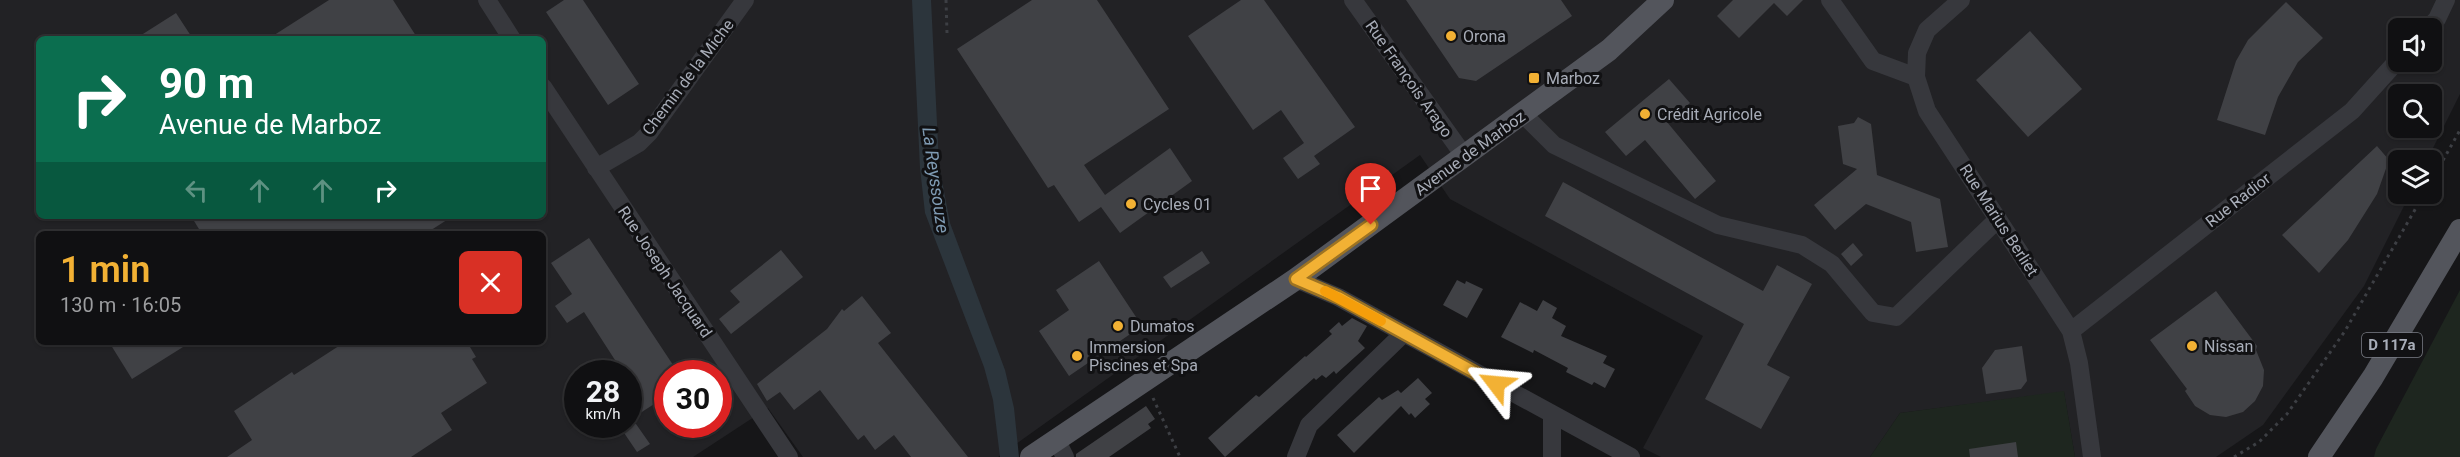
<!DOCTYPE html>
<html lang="fr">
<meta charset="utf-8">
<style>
body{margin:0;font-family:Roboto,sans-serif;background:#1e1e20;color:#f1f3f6;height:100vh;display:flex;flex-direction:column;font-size:22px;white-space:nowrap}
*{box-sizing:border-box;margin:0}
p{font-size:20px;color:#9c9d9f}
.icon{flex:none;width:33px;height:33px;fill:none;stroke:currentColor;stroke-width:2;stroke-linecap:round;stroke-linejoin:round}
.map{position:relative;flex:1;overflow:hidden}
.sheet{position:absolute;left:36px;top:231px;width:510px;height:114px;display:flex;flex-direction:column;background:#101012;border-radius:9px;box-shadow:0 2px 4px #0004,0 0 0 2px #303032}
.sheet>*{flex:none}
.top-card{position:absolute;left:36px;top:36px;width:510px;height:183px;border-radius:9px;box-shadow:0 2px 4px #0004,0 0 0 2px #303032;background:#0b6e4f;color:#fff;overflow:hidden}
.tools{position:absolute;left:2388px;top:18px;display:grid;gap:12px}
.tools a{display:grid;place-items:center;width:54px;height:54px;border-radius:9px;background:#101012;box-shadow:0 2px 4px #0004,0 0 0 2px #303032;font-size:30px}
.speed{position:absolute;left:564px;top:360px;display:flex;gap:12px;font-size:30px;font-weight:700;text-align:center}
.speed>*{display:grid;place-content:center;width:78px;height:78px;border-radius:50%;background:#101012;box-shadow:0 2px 4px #0004,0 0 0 2px #303032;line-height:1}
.speed small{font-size:15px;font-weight:400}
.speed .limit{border:9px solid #d22;background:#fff;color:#111}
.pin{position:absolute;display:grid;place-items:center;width:51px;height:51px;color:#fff;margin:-62px -26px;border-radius:50% 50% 50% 0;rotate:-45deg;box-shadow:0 0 6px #0007}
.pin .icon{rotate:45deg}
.me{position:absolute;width:66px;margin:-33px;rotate:299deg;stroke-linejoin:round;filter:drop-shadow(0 0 4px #0008)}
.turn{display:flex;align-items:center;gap:21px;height:126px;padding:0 24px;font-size:27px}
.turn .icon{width:78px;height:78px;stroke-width:2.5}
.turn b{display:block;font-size:42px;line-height:51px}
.lanes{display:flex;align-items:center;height:57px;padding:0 24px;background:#0003;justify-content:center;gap:30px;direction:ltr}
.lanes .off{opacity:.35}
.round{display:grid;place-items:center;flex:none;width:63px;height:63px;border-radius:9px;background:#1e1e20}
.head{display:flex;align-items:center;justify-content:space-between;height:102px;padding:0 24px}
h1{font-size:36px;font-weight:600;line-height:45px;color:#f2b134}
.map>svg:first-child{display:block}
</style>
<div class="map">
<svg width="2460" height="457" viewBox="0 0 2460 457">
<rect width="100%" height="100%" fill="#161618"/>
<!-- built -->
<path fill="#222225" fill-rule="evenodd" d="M0 0H2460V94L2427 160H2398V194H2410L2364 286 2263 425 2216 457H2075L2064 392 1900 413 1870 457H1661L1643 448 1703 336 1450 199 1420 155 998 457H803L768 408 693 457H0ZM2398 28H2432V62H2398ZM39 39H543V216H39ZM2398 94H2432V128H2398ZM39 234H543V342H39ZM578 374H628V424H578ZM668 374H718V424H668Z"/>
<!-- green -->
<path fill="#1e261f" d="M2460 290V457H2374L2376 449Z
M2064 391 2075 457H1870L1900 413Z"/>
<!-- water -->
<path fill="#2c353c" d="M912 0H931L939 165 950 223 1005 370 1014 408 1019 457H1000L993 400 984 367 925 213 920 168Z"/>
<!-- building -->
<path fill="#404145" d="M329 0H393L418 39H268Z
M564 0H583L639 84 608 105 546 12Z
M1032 0H1097L1169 109 1084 165 1105 195 1170 148 1192 181 1120 233 1101 207 1079 222 1054 185 1048 188 957 49Z
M1241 0H1264L1355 127 1314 156 1320 164 1298 179 1283 158 1304 143 1281 110 1253 130 1188 36Z
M1406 0H1561L1572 16 1476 81 1459 78Z
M1733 0H1803L1787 16 1774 3 1739 38 1717 16Z
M2286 2 2323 38 2298 62 2278 97 2265 135 2217 120 2236 61 2248 40Z
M176 13 193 39H135Z
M2030 31 2082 89 2028 137 1976 80Z
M1669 79 1690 103 1667 122 1716 181 1695 199 1645 140 1626 156 1605 132Z
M1858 117 1871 124 1877 175 1940 199 1948 247 1916 252 1911 222 1866 204 1835 230 1814 205 1857 169 1843 164 1838 126 1854 123Z
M2377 146 2389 160 2377 194 2348 240 2319 273 2282 235Z
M1563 182 1763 291 1777 265 1812 284 1767 365 1790 377 1761 429 1705 399 1744 324 1545 216Z
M191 216H453L425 234H202Z
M589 238 679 374H668V395L628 421V374H624L584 312 567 323 555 306 572 294 551 263Z
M1853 243 1863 255 1851 266 1841 254Z
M781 250 803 277 731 334 719 319 740 302 730 291Z
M1202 251 1210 263 1171 288 1163 277Z
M1099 261 1142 326 1069 376 1039 331 1069 310 1056 290Z
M1457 280 1465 284 1466 281 1483 289 1467 318 1443 305Z
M2216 291 2257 346 2256 350 2264 370 2263 386 2255 401 2243 412 2226 417 2210 415 2195 406 2185 391 2187 389 2150 340Z
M862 296 891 333 878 343 968 457H911L894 435 875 450 864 435 858 440 820 390 794 410 780 392 767 401 757 384 827 329 842 309 844 311Z
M1543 300 1557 308 1552 318 1566 326 1561 336 1607 356 1603 363 1615 369 1605 388 1594 382 1592 385 1566 372 1568 368 1534 350 1533 353 1501 337 1520 302 1537 311Z
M1352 318 1367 326 1358 341 1365 348 1336 374 1334 371 1326 378 1322 375 1316 380 1314 378 1225 457 1208 438 1256 395 1259 397 1305 356 1306 357 1332 334 1329 331 1339 322 1342 326Z
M109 342H191L132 379Z
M345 342H467L476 357 472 359 487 383 441 413 452 430 411 457H227L252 440 234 411 292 372 294 375Z
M2022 346 2027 381 2021 389 1986 394 1982 368 1995 350Z
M1418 378 1432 393 1425 399 1430 404 1415 418 1411 413 1409 415 1401 406 1354 453 1337 435 1379 397 1382 400 1398 390 1401 393Z
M1146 406 1155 419 1148 424 1151 428 1109 457H1076V454Z
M618 424H636L650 444 637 452Z
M2016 442 2018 457H1970L1969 449Z"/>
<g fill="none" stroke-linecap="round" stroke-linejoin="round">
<!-- path -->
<path stroke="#3d3f44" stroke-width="3" stroke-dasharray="3 4.5" stroke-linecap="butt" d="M946 0 947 33
M2432 180 2460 130
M1153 398 1180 457
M2234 457 2259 442 2287 414 2345 331 2424 194"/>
<!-- minor -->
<path stroke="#37383d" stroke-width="18" d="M487 0 512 39
M1353 0 1465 157
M1830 0 1873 61 1916 77
M1961 0 1927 30 1917 53 1916 77 1927 111 2071 331 2079 363 2092 457
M2428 28 2437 19 2446 0
M543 87 789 457
M1523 114 1554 145 1718 225 1802 245 1832 264 1873 313 1896 317 1998 219
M596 168 639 143 649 133 745 0
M1296 279 1338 297 1631 457
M2071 331 2352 111 2398 60
M1552 414V457
M1056 439 1065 457
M1296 457 1309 425 1404 333"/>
<!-- major -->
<path stroke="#53555c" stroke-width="22" d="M1031 457 1296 279 1609 50 1663 0
M2319 457 2373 377 2460 230"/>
</g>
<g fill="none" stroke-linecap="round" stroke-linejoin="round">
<defs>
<path id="route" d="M1371 225 1296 279 1338 297 1496 384"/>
</defs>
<!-- route casing -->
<use href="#route" stroke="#9d7322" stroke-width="15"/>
<!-- route -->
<use href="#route" stroke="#f2b134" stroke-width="10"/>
<!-- slow -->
<path stroke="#f59e0b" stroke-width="10" d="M1325 291 1381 321"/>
</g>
<!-- markers -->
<g fill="#f2b134" stroke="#111113" stroke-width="2">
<circle cx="1451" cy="36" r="6"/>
<rect x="1528" y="72" width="12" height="12" rx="3"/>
<circle cx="1645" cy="114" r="6"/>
<circle cx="1131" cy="204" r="6"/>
<circle cx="1118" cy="326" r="6"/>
<circle cx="2192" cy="346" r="6"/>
<circle cx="1077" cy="356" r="6"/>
</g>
<g text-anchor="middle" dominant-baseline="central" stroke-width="6" stroke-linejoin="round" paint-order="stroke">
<!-- shield labels -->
<rect fill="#111113" stroke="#7b7e86" stroke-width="1.5" x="2362" y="333" width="60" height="24" rx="4.5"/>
<g font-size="15" font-weight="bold" fill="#a8adb8">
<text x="2392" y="345">D 117a</text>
</g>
<!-- poi labels -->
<g font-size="16" fill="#a8adb8" stroke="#111113" text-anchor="start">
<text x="1463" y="36">Orona</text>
<text x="1546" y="78">Marboz</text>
<text x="1657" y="114">Crédit Agricole</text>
<text x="1143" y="204">Cycles 01</text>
<text x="1130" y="326">Dumatos</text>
<text x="2204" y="346">Nissan</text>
<text x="1089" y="347">Immersion<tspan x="1089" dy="18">Piscines et Spa</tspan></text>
</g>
<!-- street labels -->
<g font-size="16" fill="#a8adb8" stroke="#111113">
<text transform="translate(688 77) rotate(-53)">Chemin de la Miche</text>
<text transform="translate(1409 79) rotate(55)">Rue François Arago</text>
<text transform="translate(1470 153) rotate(-36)">Avenue de Marboz</text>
<text transform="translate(2238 200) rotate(-38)">Rue Radior</text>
<text transform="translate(1999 220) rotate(57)">Rue Marius Berliet</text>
<text transform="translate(665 272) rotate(56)">Rue Joseph Jacquard</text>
</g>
<!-- water labels -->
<g font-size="18" font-style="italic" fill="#7f9bb3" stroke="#111113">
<text transform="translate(936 180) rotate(82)">La Reyssouze</text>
</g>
</g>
</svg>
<div class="tools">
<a><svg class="icon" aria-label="sound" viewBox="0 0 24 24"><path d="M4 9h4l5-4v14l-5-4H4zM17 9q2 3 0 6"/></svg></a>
<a><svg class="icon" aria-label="search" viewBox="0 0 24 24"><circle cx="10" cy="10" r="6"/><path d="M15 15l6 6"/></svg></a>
<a><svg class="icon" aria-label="layers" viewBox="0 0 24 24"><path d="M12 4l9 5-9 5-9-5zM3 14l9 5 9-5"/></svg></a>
</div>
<div class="speed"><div>28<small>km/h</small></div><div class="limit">30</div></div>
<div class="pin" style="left:1371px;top:225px;background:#d93025"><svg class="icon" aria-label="arrive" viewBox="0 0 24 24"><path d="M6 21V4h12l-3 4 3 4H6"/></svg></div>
<svg class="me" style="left:1496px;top:384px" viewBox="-20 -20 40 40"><path d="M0-17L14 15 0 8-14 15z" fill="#f2b134" stroke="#fff" stroke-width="4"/></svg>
<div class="top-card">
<div class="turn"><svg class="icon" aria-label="right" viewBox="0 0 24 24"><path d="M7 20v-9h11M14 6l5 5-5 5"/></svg><div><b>90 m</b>Avenue de Marboz</div></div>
<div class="lanes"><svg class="icon off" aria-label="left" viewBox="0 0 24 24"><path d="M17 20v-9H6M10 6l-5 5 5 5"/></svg><svg class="icon off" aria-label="ahead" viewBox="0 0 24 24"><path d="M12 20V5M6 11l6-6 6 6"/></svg><svg class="icon off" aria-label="ahead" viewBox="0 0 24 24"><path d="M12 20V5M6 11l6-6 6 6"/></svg><svg class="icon" aria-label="right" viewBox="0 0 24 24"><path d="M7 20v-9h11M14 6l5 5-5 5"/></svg></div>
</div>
<section class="sheet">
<div class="head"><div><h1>1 min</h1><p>130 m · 16:05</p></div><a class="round" style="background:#d93025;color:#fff"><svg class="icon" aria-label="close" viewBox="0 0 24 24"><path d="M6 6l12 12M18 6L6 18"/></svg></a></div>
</section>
</div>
